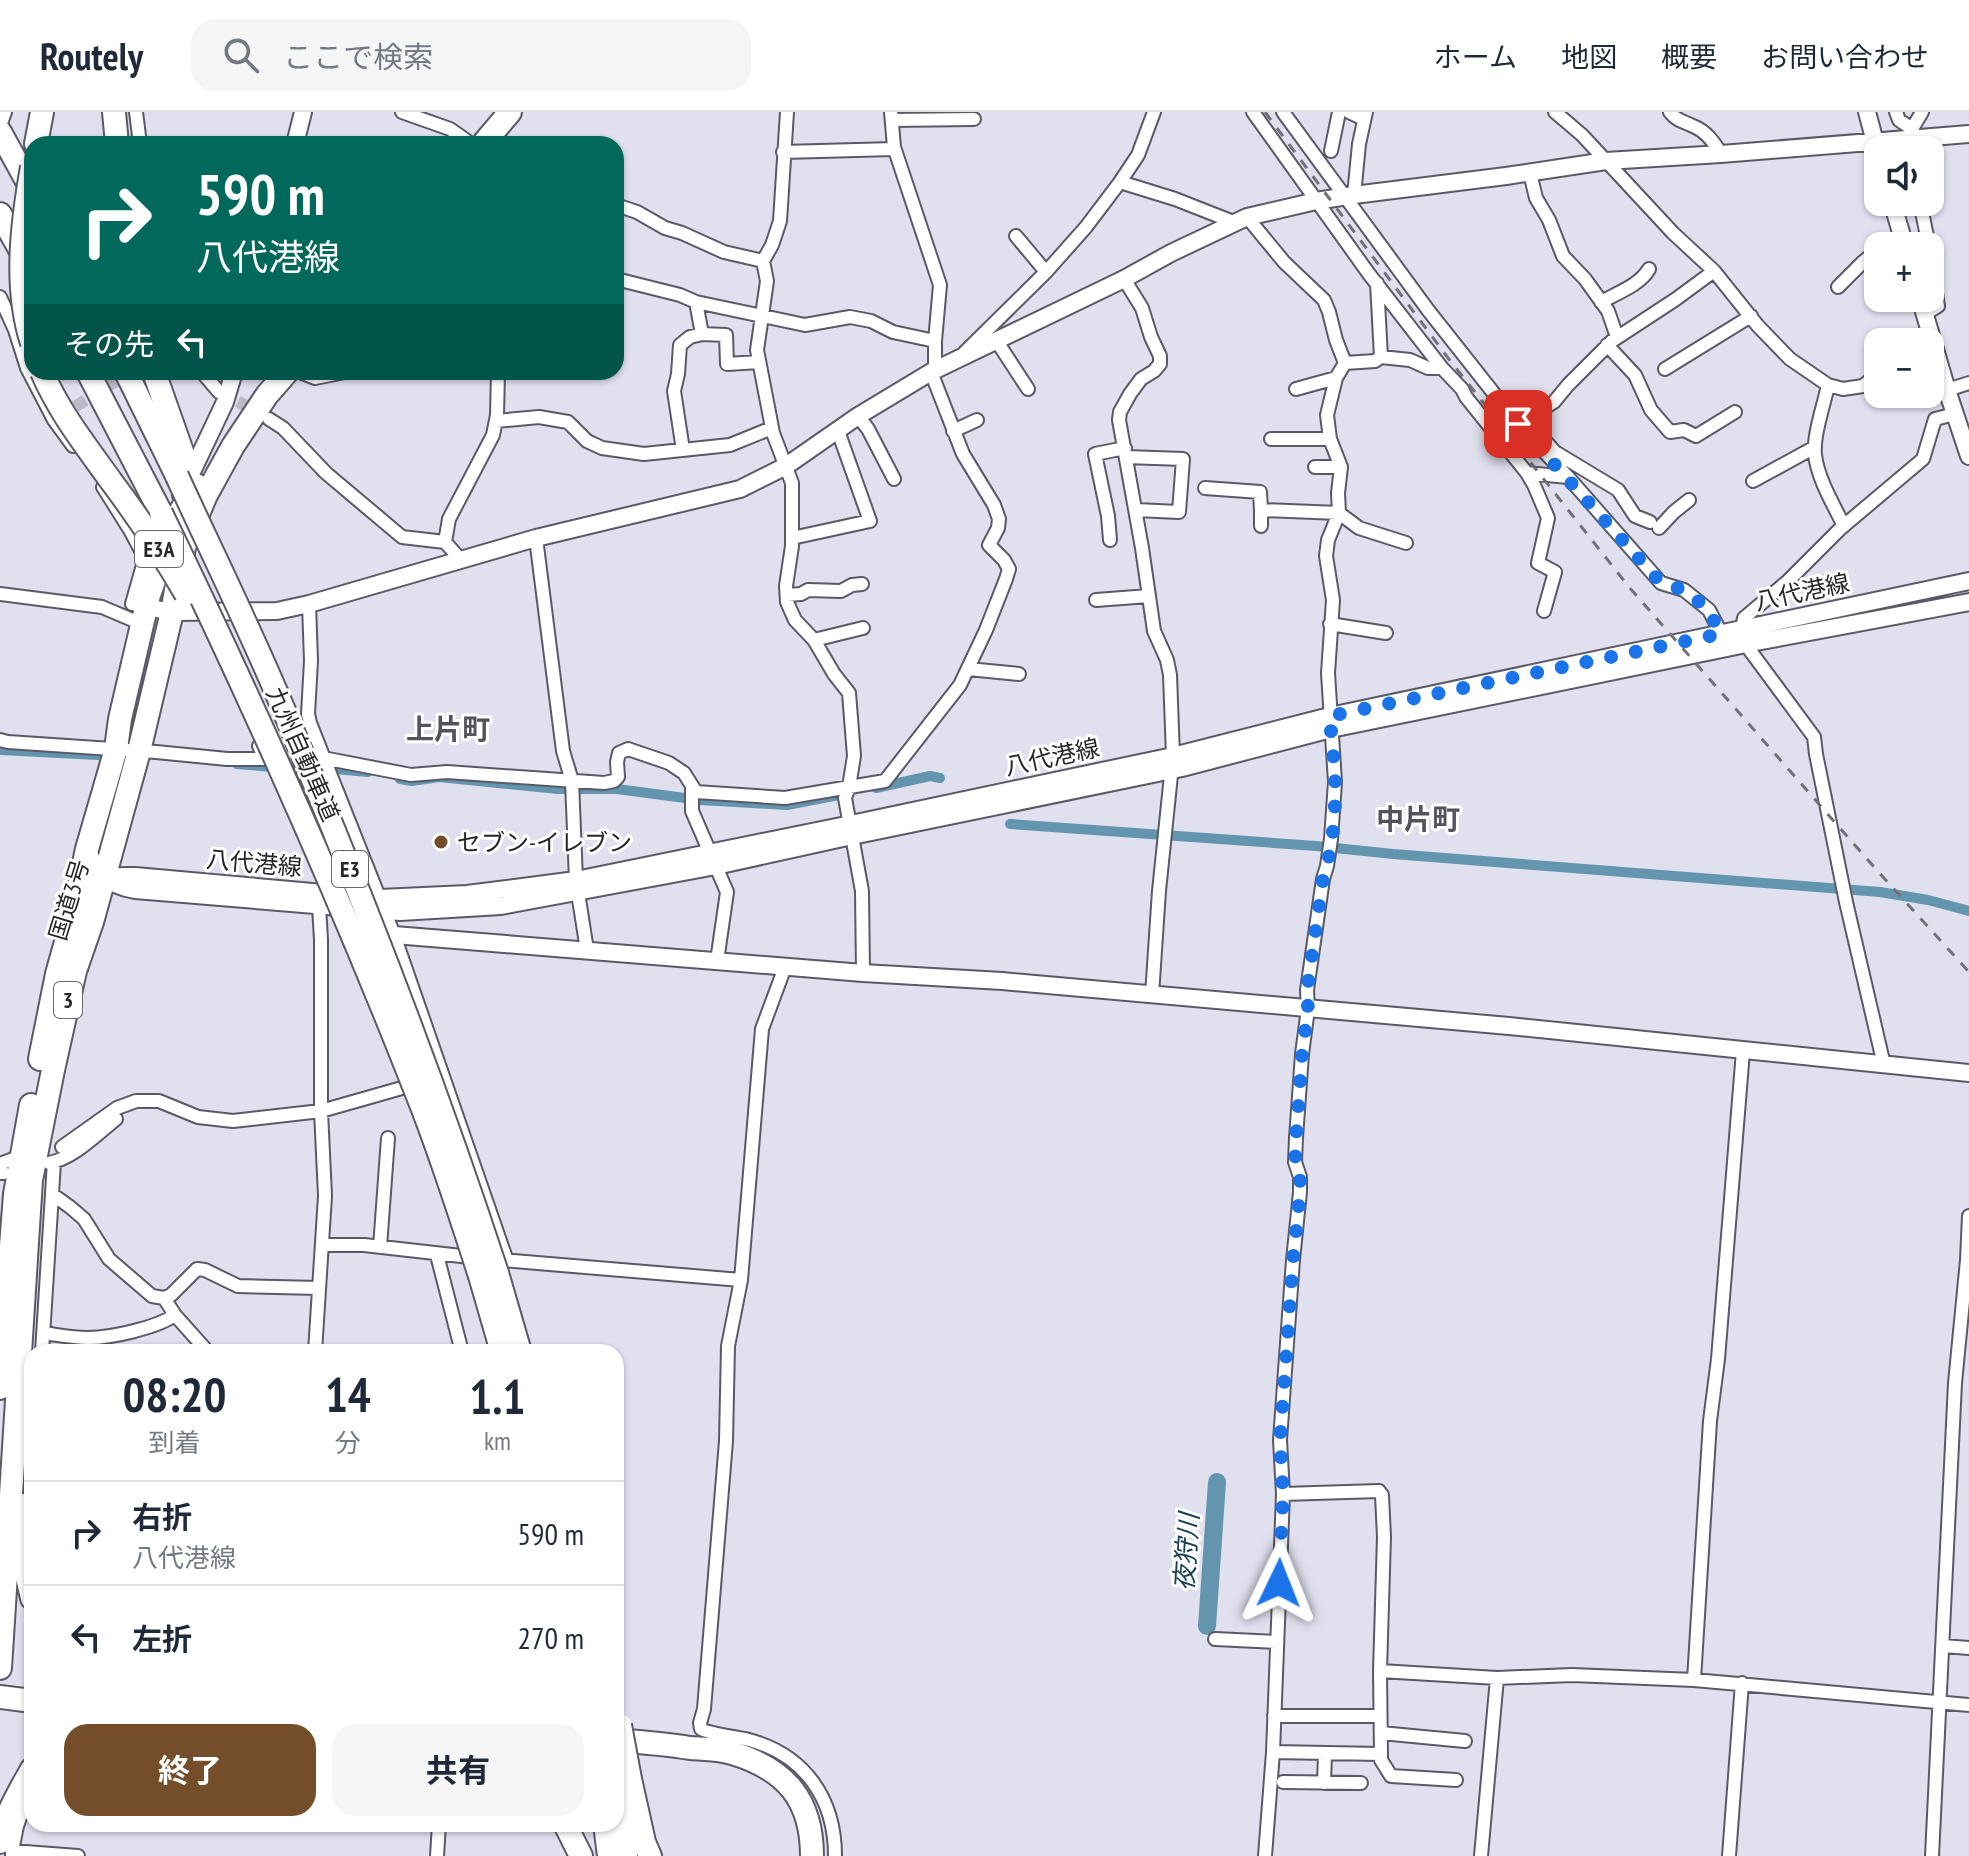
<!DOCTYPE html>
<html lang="ja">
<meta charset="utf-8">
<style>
body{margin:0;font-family:"PT Sans Narrow","Noto Sans JP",sans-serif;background:#f6f6f7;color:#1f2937;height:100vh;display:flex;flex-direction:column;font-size:30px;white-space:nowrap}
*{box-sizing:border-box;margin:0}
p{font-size:26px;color:#747a83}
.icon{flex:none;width:44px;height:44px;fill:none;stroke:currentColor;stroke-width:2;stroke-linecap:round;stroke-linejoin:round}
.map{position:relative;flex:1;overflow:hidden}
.drawer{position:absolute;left:24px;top:1232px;width:600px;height:488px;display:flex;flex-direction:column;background:#fff;border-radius:24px;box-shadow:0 2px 6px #0004}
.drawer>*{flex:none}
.top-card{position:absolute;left:24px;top:24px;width:600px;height:244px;border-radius:24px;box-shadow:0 2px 6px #0004;background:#00695c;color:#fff;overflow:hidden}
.buttons{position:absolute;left:1864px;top:24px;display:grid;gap:16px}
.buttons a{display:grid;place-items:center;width:80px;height:80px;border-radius:16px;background:#fff;box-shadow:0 2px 6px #0004;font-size:40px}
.pin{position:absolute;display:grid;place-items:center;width:68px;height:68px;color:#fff;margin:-34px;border-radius:16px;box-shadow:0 4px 12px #0006}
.me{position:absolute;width:88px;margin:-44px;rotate:2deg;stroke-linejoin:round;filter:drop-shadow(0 0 6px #0008)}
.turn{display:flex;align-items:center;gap:28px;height:168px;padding:0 40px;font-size:36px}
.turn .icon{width:104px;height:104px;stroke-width:2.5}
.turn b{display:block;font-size:56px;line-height:68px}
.then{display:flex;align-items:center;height:76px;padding:0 40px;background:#0003;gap:16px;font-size:30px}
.eta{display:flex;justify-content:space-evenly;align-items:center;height:136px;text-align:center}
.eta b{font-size:48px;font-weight:700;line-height:56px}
.cta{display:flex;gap:16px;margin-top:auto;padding:16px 40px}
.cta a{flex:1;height:92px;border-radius:24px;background:#744e2a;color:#fff;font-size:32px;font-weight:700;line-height:92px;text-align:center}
.cta a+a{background:#f6f6f7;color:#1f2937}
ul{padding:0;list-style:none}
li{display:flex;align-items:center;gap:24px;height:104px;padding:0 40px;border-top:2px solid #e0e1e3}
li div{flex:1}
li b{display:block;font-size:30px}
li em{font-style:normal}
header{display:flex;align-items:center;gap:48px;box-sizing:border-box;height:112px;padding:0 40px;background:#fff;border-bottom:2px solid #e0e1e3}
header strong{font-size:38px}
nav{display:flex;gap:44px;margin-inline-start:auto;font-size:28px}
.search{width:560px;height:72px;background:#f6f6f7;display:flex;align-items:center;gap:20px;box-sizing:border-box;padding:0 28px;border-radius:24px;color:#747a83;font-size:30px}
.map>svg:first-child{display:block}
</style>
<header>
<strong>Routely</strong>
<div class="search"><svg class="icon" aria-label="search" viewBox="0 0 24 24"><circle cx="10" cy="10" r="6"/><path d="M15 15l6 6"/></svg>ここで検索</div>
<nav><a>ホーム</a><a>地図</a><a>概要</a><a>お問い合わせ</a></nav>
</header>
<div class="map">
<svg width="1969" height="1744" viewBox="0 0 1969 1744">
<rect width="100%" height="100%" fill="#e0e0ef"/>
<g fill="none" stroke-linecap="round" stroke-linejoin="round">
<!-- canal -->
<path stroke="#6495ae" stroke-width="10" d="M0 638 98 643
M237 652 322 659
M335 657 368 660
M400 667 412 669 439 665 558 677H617L700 688 787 693 849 681
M876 676 930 664 940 666
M1010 712 1316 734 1393 742 1880 780 1928 788 1969 799"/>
<!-- river -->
<path stroke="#6495ae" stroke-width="18" d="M1207 1514 1217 1370"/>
<!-- street-tunnel -->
<path stroke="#bbbbc8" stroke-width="12" stroke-dasharray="12 6" stroke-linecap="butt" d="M222 281 259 301
M60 304 129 261
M616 1475 621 1476"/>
<defs>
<path id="street" d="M136 0 140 32
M402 0 450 17 467 29
M891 0 894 35 940 173 935 229V258
M1253 0 1369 162 1442 256 1462 277 1466 285 1527 361 1568 365 1661 471 1684 478 1709 498 1724 527
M1283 0 1428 198 1518 312 1568 365
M1349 0 1364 7
M1555 0 1582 23 1673 121 1714 159 1758 214 1790 247 1828 273 1843 277 1863 274 1874 265H1878
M1670 0C1677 9 1683 9 1693 14 1706 19 1714 30 1721 42
M1896 0 1899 8 1912 17 1922 0
M892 8 974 7
M0 14 5 0
M1331 39 1339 0
M783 40 894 37
M1530 61 1536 86 1549 108 1563 144 1585 167 1608 199 1617 225
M1120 70 1175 87 1236 111
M1354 83 1359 32 1366 0
M1920 90 1929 134
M616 93 637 100 665 116 682 121 724 140 763 149 767 169 757 238 773 321 792 371V434L786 474 787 490 795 508 814 528 834 562 849 581 854 644 849 675 845 686 862 779 863 861
M1247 105 1284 150 1324 188 1329 200 1336 228 1345 251
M1016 124 1046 160
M1884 134 1903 128
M763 149 772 133 780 109 787 0
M616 167 680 183 696 190 805 213 850 205 871 209 893 220 935 229
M1124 167 1142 196 1151 225 1160 244V252L1154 259 1141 267 1130 282 1120 300 1119 308 1142 436 1154 519 1167 548 1170 563 1173 644 1159 779 1152 883
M1377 171 1381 245
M1838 175 1863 150 1878 138
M0 185 15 218 27 256 54 308 73 334
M1601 190C1617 181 1640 173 1649 157
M1925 202 1938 194 1930 141
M702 222 726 223 727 252 759 250
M996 228 1028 277
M1607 233 1635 263 1651 298 1670 320 1684 318 1696 324 1735 300
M965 240 1046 160 1086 115 1120 70 1138 43 1154 0
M1665 257 1751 204
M202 260 219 280
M300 260 315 266 345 260
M1828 273C1824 293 1813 323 1815 343 1818 367 1833 392 1844 414
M1930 276 1947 278 1969 271
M1296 277 1336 266
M858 304 868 317 894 367
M269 307 283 316 326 361 402 425 445 430 460 447
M496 309 539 305 568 310 587 329 602 336 644 342 730 333 772 316
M1518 312 1554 290 1568 273 1612 229 1676 187 1714 159
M953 319 977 308
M1271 327H1330
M1547 331 1555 340 1618 378 1635 404 1650 410
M683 338 674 279 678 262 680 233 690 225 702 222 696 190
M1126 345 1183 347 1179 400 1136 398
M1315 355H1341
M1527 361 1534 373 1548 406 1538 451 1555 460 1544 499
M1753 369 1815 335
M103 375 130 418 145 446 132 492 146 495
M1205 376 1260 380 1261 398
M1261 414V398L1339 401 1359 416 1406 431
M1659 416 1674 400 1689 388
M536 426 563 639 572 669 576 768 587 838
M792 426 870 409 838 319
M1110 428 1108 404 1095 342 1125 336
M445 430 449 407 493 323 497 303 498 260
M0 482 102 495 142 512
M787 483 801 482 808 478 841 479 852 473 862 472
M1096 488 1149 484
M309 492 311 549 308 602 310 611 394 823 507 1149
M1330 512 1386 521
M814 528 863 516
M968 557 1019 562
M0 628 8 630 156 640 227 647H265L259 634
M323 646 411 663 447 660 604 671 614 669 618 665 617 650 619 641 628 637 669 651 684 661 696 680 785 686 885 669 960 573 986 518 1006 467 1009 457 1004 448 989 433 998 416 999 407 994 393 963 342 931 260
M692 676V699L727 780 717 849
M785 855 762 917 741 1168 728 1234 726 1329 704 1597 700 1611 701 1617C709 1622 737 1625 749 1628 805 1643 835 1687 835 1744
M1884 953 1846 790 1816 642 1814 625 1746 533 1742 517 1744 506 1788 469 1840 417 1923 347 1935 307 1955 302
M62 1035 117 996 136 989H159L198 1005 233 1009 321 999 416 972
M49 1051C74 1046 96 1023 116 1007
M0 1052 21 1044
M0 1061H4
M52 1082 70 1095 84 1107 109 1147 152 1184 164 1186 171 1183 197 1157 205 1158 238 1174 319 1176
M322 1133H364L479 1146
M380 1135 388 1026
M437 1143 462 1240
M501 1148 741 1168
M164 1186 175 1203 208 1240
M43 1221C58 1223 73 1226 88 1226 111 1226 156 1216 175 1203
M42 1240 54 1050
M315 1240 325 1084 321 999V828L319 794
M1215 1527 1277 1530
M1943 1534 1969 1536
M1380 1559 1497 1566 1572 1563 1694 1568 1969 1593
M1694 1568 1710 1309 1718 1247 1743 939
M1274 1604H1380
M1381 1621 1465 1629
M1273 1640 1381 1642 1380 1559 1384 1425 1382 1383 1379 1379 1283 1382
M1381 1642V1648L1391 1664 1456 1668
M1283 1670 1361 1671
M1324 1671 1325 1641
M12 1739 17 1714 28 1683
M12 1744V1739L78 1744
M437 1744 439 1712
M1265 1744 1273 1640 1283 1382 1280 1328 1293 1148 1300 1080V1065L1295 1050 1296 1026 1302 942 1308 897 1307 878 1323 767 1327 754 1331 727 1335 670 1328 561 1333 488 1326 444 1328 428 1339 401 1338 381 1341 355 1330 327 1327 303 1336 266 1345 251 1375 249 1381 245 1410 248 1428 256H1442
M1481 1744 1497 1566
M1729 1744 1742 1571
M1932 1744 1955 1271 1967 1148 1969 1104"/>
<path id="secondary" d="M1867 0 1878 41
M295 32 303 0
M1892 90 1905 134
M1920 186 1947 278 1969 344
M181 383 225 290 234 260
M146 495 172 500 277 499 309 492 536 426 740 377 786 354 858 304 931 260 1124 167 1171 141 1247 105 1316 89 1354 83 1506 64 1606 49 1721 42 1969 22
M87 737C98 763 108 773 135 778L400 800 501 794 716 754 852 724 1182 656 1331 617 1756 530 1969 490
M97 770C109 763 121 764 135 764L380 786 467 782 576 768 851 712 1173 644 1330 604 1969 469
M394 823 863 861 1002 869 1509 914 1969 961"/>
<path id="highway" d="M114 0 117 32
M0 20 32 78
M36 32 42 0
M483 32 510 0
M0 102 26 148
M88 260 161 401
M126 260 177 364
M154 260 185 348
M40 947 57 862 71 812 87 737 116 637 120 607 149 483 176 407 196 373
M497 1161 520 1240
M480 1164 502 1240
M7 1217 8 1173 15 1082 31 993
M0 1276 5 1201
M22 1393 26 1460 32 1486
M0 1556 31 1068 53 958 75 859 92 810 139 639 172 500 184 435 206 383 233 334 267 283 287 260
M0 1585 32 1589
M616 1628C641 1630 665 1632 690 1636 704 1637 719 1637 732 1641 786 1657 812 1688 812 1744
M630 1667 644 1730 650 1744
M616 1670 626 1744
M565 1712 581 1744
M605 1712 609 1744
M0 1730C4 1705 19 1680 32 1657"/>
</defs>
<!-- street casing -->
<use href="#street" stroke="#5a5a67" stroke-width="16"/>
<!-- secondary casing -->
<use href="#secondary" stroke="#5a5a67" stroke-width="20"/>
<!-- highway casing -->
<use href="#highway" stroke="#5a5a67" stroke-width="26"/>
<!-- street -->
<use href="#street" stroke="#fff" stroke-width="12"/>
<!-- secondary -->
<use href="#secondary" stroke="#fff" stroke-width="16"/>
<!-- highway -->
<use href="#highway" stroke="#fff" stroke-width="22"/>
<!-- rail -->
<path stroke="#71717a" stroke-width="3" stroke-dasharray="10 10" stroke-linecap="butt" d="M1265 0 1448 246 1629 475 1874 755 1969 860"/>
<defs>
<path id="highway-bridge" d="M32 55C22 112 14 175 32 231
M42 260C59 300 86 334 111 369 138 405 163 442 186 482
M177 364C213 443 252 521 285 601 363 784 435 971 497 1161
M161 401C254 593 341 788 419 987 442 1045 461 1105 480 1164
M620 1613 630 1667"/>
</defs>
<!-- highway-bridge casing -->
<use href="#highway-bridge" stroke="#5a5a67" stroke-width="26" stroke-linecap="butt"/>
<!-- highway-bridge -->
<use href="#highway-bridge" stroke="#fff" stroke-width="22"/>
</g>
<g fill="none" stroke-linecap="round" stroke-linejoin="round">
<!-- route -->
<path stroke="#1a73e8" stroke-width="14" stroke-dasharray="0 25.2" d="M1279 1471 1283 1382 1280 1328 1293 1148 1300 1080V1065L1295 1050 1296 1026 1302 942 1308 897 1307 878 1323 767C1333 736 1336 700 1335 667 1334 646 1331 625 1330 604L1720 522 1709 498 1684 478 1661 471 1518 312"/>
</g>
<!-- markers -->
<circle fill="#744e2a" stroke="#fff" stroke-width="3" cx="441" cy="730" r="8"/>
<g text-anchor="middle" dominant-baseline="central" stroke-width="6" stroke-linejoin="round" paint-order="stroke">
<!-- shield labels -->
<g fill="#fff" stroke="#67676b" stroke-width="2">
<rect x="135" y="419" width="48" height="36" rx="6"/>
<rect x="332" y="739" width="36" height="36" rx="6"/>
<rect x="54" y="870" width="28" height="36" rx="6"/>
</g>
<g font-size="22" font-weight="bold" fill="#26262b">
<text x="159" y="437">E3A</text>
<text x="350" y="757">E3</text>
<text x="68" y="888">3</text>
</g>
<!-- street labels -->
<g font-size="24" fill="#26262b" stroke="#fff">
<text transform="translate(1802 480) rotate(-12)">八代港線</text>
<text transform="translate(303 642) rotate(66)">九州自動車道</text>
<text transform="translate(1052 645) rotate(-12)">八代港線</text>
<text transform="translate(254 751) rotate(5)">八代港線</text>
<text transform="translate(69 788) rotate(-73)">国道3号</text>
</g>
<!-- poi labels -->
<g font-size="24" fill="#26262b" stroke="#fff" text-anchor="start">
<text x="457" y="730">セブン-イレブン</text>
</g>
<!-- water labels -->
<g font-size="26" font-style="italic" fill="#174154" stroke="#fff">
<text transform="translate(1186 1440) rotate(-86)">夜狩川</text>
</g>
<!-- quarter labels -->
<g font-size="28" font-weight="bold" fill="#53535f" stroke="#fff">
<text x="448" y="616">上片町</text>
<text x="1418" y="706">中片町</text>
</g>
</g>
</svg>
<div class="buttons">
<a><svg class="icon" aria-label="sound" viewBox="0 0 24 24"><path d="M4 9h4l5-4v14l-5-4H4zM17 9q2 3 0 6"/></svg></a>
<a>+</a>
<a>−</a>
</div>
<div class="pin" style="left:1518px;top:312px;background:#d93025"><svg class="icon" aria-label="arrive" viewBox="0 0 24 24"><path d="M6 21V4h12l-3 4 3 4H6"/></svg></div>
<svg class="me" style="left:1279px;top:1471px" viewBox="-20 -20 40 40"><path d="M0-17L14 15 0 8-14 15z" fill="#1a73e8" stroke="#fff" stroke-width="4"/></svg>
<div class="top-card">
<div class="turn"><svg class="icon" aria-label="right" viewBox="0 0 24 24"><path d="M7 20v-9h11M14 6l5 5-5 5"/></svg><div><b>590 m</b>八代港線</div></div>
<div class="then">その先<svg class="icon" aria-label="left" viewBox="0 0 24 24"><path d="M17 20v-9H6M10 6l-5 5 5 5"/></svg></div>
</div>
<section class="drawer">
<div class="eta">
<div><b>08:20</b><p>到着</p></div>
<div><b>14</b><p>分</p></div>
<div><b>1.1</b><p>km</p></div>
</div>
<ul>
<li><svg class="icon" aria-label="right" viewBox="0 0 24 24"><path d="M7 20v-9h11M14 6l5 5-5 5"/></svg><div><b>右折</b><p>八代港線</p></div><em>590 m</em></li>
<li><svg class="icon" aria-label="left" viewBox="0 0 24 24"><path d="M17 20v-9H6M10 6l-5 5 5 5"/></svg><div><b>左折</b></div><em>270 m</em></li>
</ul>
<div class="cta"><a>終了</a><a>共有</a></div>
</section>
</div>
